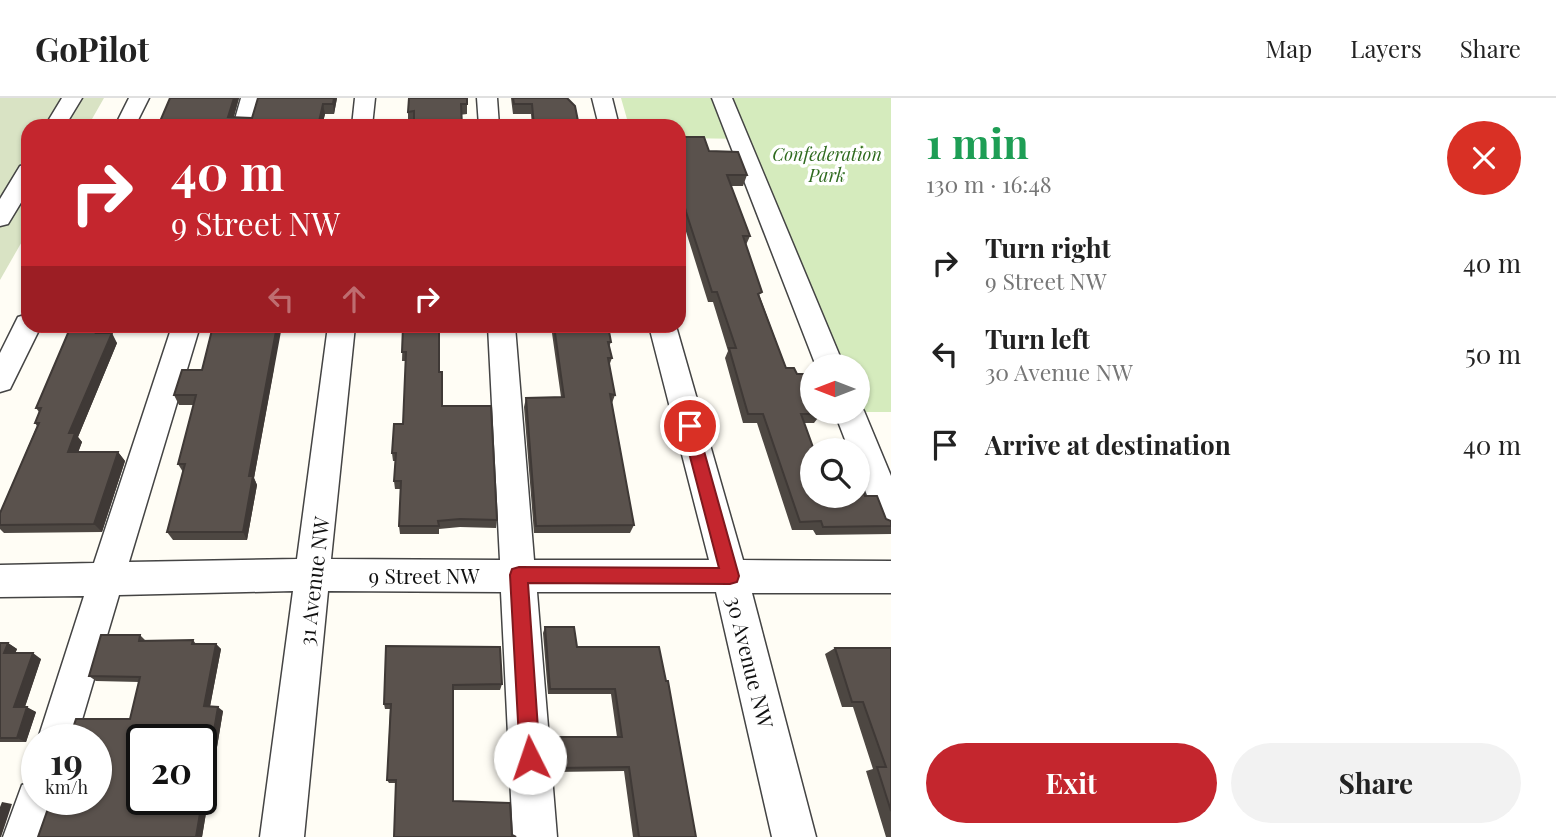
<!DOCTYPE html>
<meta charset="utf-8">
<style>
body{margin:0;font-family:"Playfair Display",serif;background:#f2f2f2;color:#222;height:100vh;display:flex;flex-direction:column;font-size:26px;white-space:nowrap}
*{box-sizing:border-box;margin:0}
p{font-size:23px;color:#767676}
.icon{flex:none;width:38px;height:38px;fill:none;stroke:currentColor;stroke-width:2;stroke-linecap:round;stroke-linejoin:round}
.map{position:relative;flex:1;overflow:hidden}
.panel{display:flex;flex-direction:column;background:#fff;width:665px}
.panel>*{flex:none}
.banner{position:absolute;left:21px;top:21px;width:665px;height:214px;border-radius:21px;box-shadow:0 2px 5px #0004;background:#c4262e;color:#fff;overflow:hidden}
.needle{width:46px;rotate:270deg}
.tools{position:absolute;left:800px;top:256px;display:grid;gap:14px}
.tools a{display:grid;place-items:center;width:70px;height:70px;border-radius:50%;background:#fff;box-shadow:0 2px 5px #0004;font-size:35px}
.speed{position:absolute;left:21px;top:626px;display:flex;gap:14px;font-size:35px;font-weight:700;text-align:center}
.speed>*{display:grid;place-content:center;width:91px;height:91px;border-radius:50%;background:#fff;box-shadow:0 2px 5px #0004;line-height:1}
.speed small{font-size:18px;font-weight:400}
.speed .limit{border:4px solid #111;border-radius:10px;background:#fff;color:#111}
.pin{position:absolute;display:grid;place-items:center;width:60px;height:60px;color:#fff;margin:-30px;border:4px solid #fff;border-radius:50%;box-shadow:0 2px 7px #0007}
.me{position:absolute;width:77px;margin:-38px;rotate:356deg;stroke-linejoin:round;filter:drop-shadow(0 0 5px #0008)}
.turn{display:flex;align-items:center;gap:24px;height:147px;padding:0 35px;font-size:32px}
.turn .icon{width:91px;height:91px;stroke-width:2.5}
.turn b{display:block;font-size:49px;line-height:60px}
.lanes{display:flex;align-items:center;height:66px;padding:0 35px;background:#0003;justify-content:center;gap:35px;direction:ltr}
.lanes .off{opacity:.35}
.round{display:grid;place-items:center;flex:none;width:74px;height:74px;border-radius:37px;background:#f2f2f2}
.overview{display:flex;align-items:center;justify-content:space-between;height:119px;padding:0 35px}
h1{font-size:42px;font-weight:700;line-height:52px;color:#1e9e55}
.primary-button{display:flex;gap:14px;margin-top:auto;padding:14px 35px}
.primary-button a{flex:1;height:80px;border-radius:42px;background:#c4262e;color:#fff;font-size:28px;font-weight:700;line-height:80px;text-align:center}
.primary-button a+a{background:#f2f2f2;color:#222}
ul{padding:0;list-style:none}
li{display:flex;align-items:center;gap:21px;height:91px;padding:0 35px}
li div{flex:1}
li b{display:block;font-size:26px}
li em{font-style:normal}
header{display:flex;align-items:center;gap:42px;box-sizing:border-box;height:98px;padding:0 35px;background:#fff;border-bottom:2px solid #e0e0e0}
header strong{font-size:33px}
nav{display:flex;gap:38px;margin-inline-start:auto;font-size:24px}
main{display:flex;flex:1;min-height:0}
.map>svg:first-child{display:block}
</style>
<header>
<strong>GoPilot</strong>
<nav><a>Map</a><a>Layers</a><a>Share</a></nav>
</header>
<main>
<div class="map">
<svg width="891" height="739" viewBox="0 0 891 739">
<rect width="100%" height="100%" fill="#fffdf5"/>
<!-- green -->
<path fill="#d5ebbd" d="M621 0H891V314H865L858 296V268H845L747 41 679 40V28H629Z"/>
<!-- cemetery -->
<path fill="#d9e3c4" d="M0 0H104L88 28H28V133L0 182Z"/>
<g fill="none" stroke-linecap="round" stroke-linejoin="round">
<defs>
<path id="minor" d="M62 0H82L65 28H45Z
M129 0H149L135 28H115Z
M241 0H261L253 28H233Z
M355 0H375L372 28H352Z
M477 0H497L499 28H479Z
M592 0H612L619 28H599Z
M712 0H732L844 268H816Z
M28 66V93L8 126 0 128V101L20 68Z
M28 216V228H41L10 291 0 294V255L18 219Z
M172 228H200L129 464 297 461 328 228H355L331 461 500 462 488 228H515L534 462H709L649 228H676L743 462 891 463V495H752L816 739H772L716 494H537L557 739H513L501 494 328 493 304 739H260L293 493 119 497 76 642 37 644 84 498 0 499V467L94 465Z
M858 304 864 313 891 378V432L879 428 858 374V352H849L834 313H858Z
M37 681V702H58L47 739H3L22 687Z"/>
</defs>
<!-- minor casing -->
<use href="#minor" stroke="#444" stroke-width="3"/>
<!-- minor -->
<use href="#minor" fill="#fff" fill-rule="evenodd"/>
</g>
<!-- wall -->
<path fill="#4d4742" d="M170 0H239L234 19 252 20 258 0H337L334 16H325L322 28H158Z
M467 0V16L408 23V14Z
M511 0H567L579 28H532L531 16H513Z
M679 39 709 53 747 77 743 88H731L750 138 746 147 760 199 786 270 797 276 821 316 814 325H804L812 397 865 398 886 421 891 423V436L816 437 813 432H792L757 325H743L725 260 728 253 713 204H708L683 124 679 110Z
M403 228H443V230H439V274L442 308 497 422 496 430 460 429 439 431V436H400L399 428 401 391H395L394 383 395 363H393L392 355 403 326 406 263H402Z
M551 228H608L611 244 609 249 612 260 609 268 615 297 612 305 634 427 630 435H534L524 309 526 300 561 299Z
M106 235 117 245 78 339 82 344 78 354H118L125 363 102 434 4 435 0 431V415L37 328 35 325 39 314 36 310Z
M274 270 254 380 257 387 247 442H173L167 434 183 374 178 366 194 307H179L174 297 202 272Z
M545 529 577 549H659L696 739H633L624 673 554 674 552 644 554 639H617L611 596H548L543 535Z
M140 537 146 543 193 542 196 546H216L221 551 210 609 223 613 202 739H38L130 621 139 584 96 583 89 578Z
M0 545H8L17 551 15 555 41 561 25 609 36 614 26 644H0Z
M386 548 502 586 500 592H453V703L512 737 396 685H389L387 682 390 611H385L384 606Z
M835 550H891V739H886L866 673 873 671 853 609H842L825 556Z"/>
<!-- shaded-wall -->
<path fill="#3f3936" d="M234 0H239L231 28 228 19Z
M334 0H337L334 16 333 6Z
M323 6 325 16 322 28H318Z
M99 228H110L102 245 96 235Z
M277 228H282L254 380 257 387 247 442 243 434 249 378Z
M112 235 117 245 78 339 82 344 75 363 68 354 69 335Z
M118 354 125 363 102 434 94 426Z
M8 545 17 551 13 561 4 555Z
M216 546 221 551 209 613 204 608Z
M33 555 41 561 23 614 14 609Z
M27 609 36 614 26 644 17 640Z
M218 609 223 613 202 739H196Z
M2 704 12 706 1 739H0V709Z"/>
<!-- building -->
<path fill="#5a524d" stroke="#3f3936" stroke-width="2" fill-rule="evenodd" d="M170 0H234L228 19 252 20 258 0H334L333 6H323L318 28H158Z
M409 0H467V6H461L462 28H414V13L408 14Z
M513 0H567L575 8 579 28H534L532 6H514Z
M679 39H704L709 53 738 54 747 77H727L750 138H743L762 194 758 196 786 270H794L797 276H806L812 292V313H820L821 316H801L814 352H812V397H858V379L865 398H877L886 421 891 423V428L823 429 821 423 800 424 763 316H748L729 250H736L717 194H712L686 114 679 86Z
M71 228H99L96 235H112L69 335H75L68 354H118L94 426 0 427V415L39 325H35L41 310H36Z
M213 228H277L249 378H253L243 434H167L185 366H178L196 297H174L182 272H202Z
M403 228H439V274H442V308H491L497 422 460 421 438 423 439 428H399L401 383H394L396 355H392L394 326H403L406 254H402Z
M554 228H608L611 244H608L612 260H608L615 297 610 296 634 427 536 428 526 300 564 299Z
M545 529H574L577 549H659L666 583H668L696 739H639L629 669 557 670 554 639H622L615 591H550Z
M101 537H140L139 543 193 542 192 546H216L204 608 218 609 196 739H38L51 702H96V642H65V641L70 639 76 621H130L140 579 89 578ZM142 642H201V702H142Z
M0 545H8L4 555H33L14 609H27L17 640H0Z
M386 548 500 549 502 586 453 587V703L510 705 512 737 516 739H394L396 682H387L391 606H384Z
M835 550H891V713L877 669H886L863 604H852Z"/>
<!-- route -->
<path fill="#c4262e" stroke="#7f191e" stroke-width="2" d="M690 322 697 328 739 478 737 484 730 486 528 485 540 660 537 668 530 671 523 668 520 660 510 477 512 471 519 469 719 470 682 328Z"/>
<g text-anchor="middle" dominant-baseline="central" stroke-width="7" stroke-linejoin="round" paint-order="stroke">
<!-- far-park labels -->
<g font-size="18" font-style="italic" fill="#2f6b1f" stroke="#fff">
<text x="827" y="56">Confederation<tspan x="827" dy="21">Park</tspan></text>
</g>
<!-- street labels -->
<g font-size="21" fill="#111" stroke="#fff">
<text x="424" y="477">9 Street NW</text>
<text transform="translate(313 483) rotate(-83)">31 Avenue NW</text>
<text transform="translate(751 564) rotate(76)">30 Avenue NW</text>
</g>
</g>
</svg>
<div class="tools">
<a><svg class="needle" viewBox="-14 -14 28 28"><path d="M0-13l5 13h-10z" fill="#e53935"/><path d="M0 13l5-13h-10z" fill="#767676"/></svg></a>
<a><svg class="icon" aria-label="search" viewBox="0 0 24 24"><circle cx="10" cy="10" r="6"/><path d="M15 15l6 6"/></svg></a>
</div>
<div class="speed"><div>19<small>km/h</small></div><div class="limit">20</div></div>
<div class="pin" style="left:690px;top:328px;background:#d93025"><svg class="icon" aria-label="arrive" viewBox="0 0 24 24"><path d="M6 21V4h12l-3 4 3 4H6"/></svg></div>
<svg class="me" style="left:530px;top:660px" viewBox="-20 -20 40 40"><circle r="19" fill="#fff"/><path d="M0-13L10 11 0 6-10 11z" fill="#c4262e"/></svg>
<div class="banner">
<div class="turn"><svg class="icon" aria-label="right" viewBox="0 0 24 24"><path d="M7 20v-9h11M14 6l5 5-5 5"/></svg><div><b>40 m</b>9 Street NW</div></div>
<div class="lanes"><svg class="icon off" aria-label="left" viewBox="0 0 24 24"><path d="M17 20v-9H6M10 6l-5 5 5 5"/></svg><svg class="icon off" aria-label="ahead" viewBox="0 0 24 24"><path d="M12 20V5M6 11l6-6 6 6"/></svg><svg class="icon" aria-label="right" viewBox="0 0 24 24"><path d="M7 20v-9h11M14 6l5 5-5 5"/></svg></div>
</div>
</div>
<section class="panel">
<div class="overview"><div><h1>1 min</h1><p>130 m · 16:48</p></div><a class="round" style="background:#d93025;color:#fff"><svg class="icon" aria-label="close" viewBox="0 0 24 24"><path d="M6 6l12 12M18 6L6 18"/></svg></a></div>
<ul>
<li><svg class="icon" aria-label="right" viewBox="0 0 24 24"><path d="M7 20v-9h11M14 6l5 5-5 5"/></svg><div><b>Turn right</b><p>9 Street NW</p></div><em>40 m</em></li>
<li><svg class="icon" aria-label="left" viewBox="0 0 24 24"><path d="M17 20v-9H6M10 6l-5 5 5 5"/></svg><div><b>Turn left</b><p>30 Avenue NW</p></div><em>50 m</em></li>
<li><svg class="icon" aria-label="arrive" viewBox="0 0 24 24"><path d="M6 21V4h12l-3 4 3 4H6"/></svg><div><b>Arrive at destination</b></div><em>40 m</em></li>
</ul>
<div class="primary-button"><a>Exit</a><a>Share</a></div>
</section>
</main>
